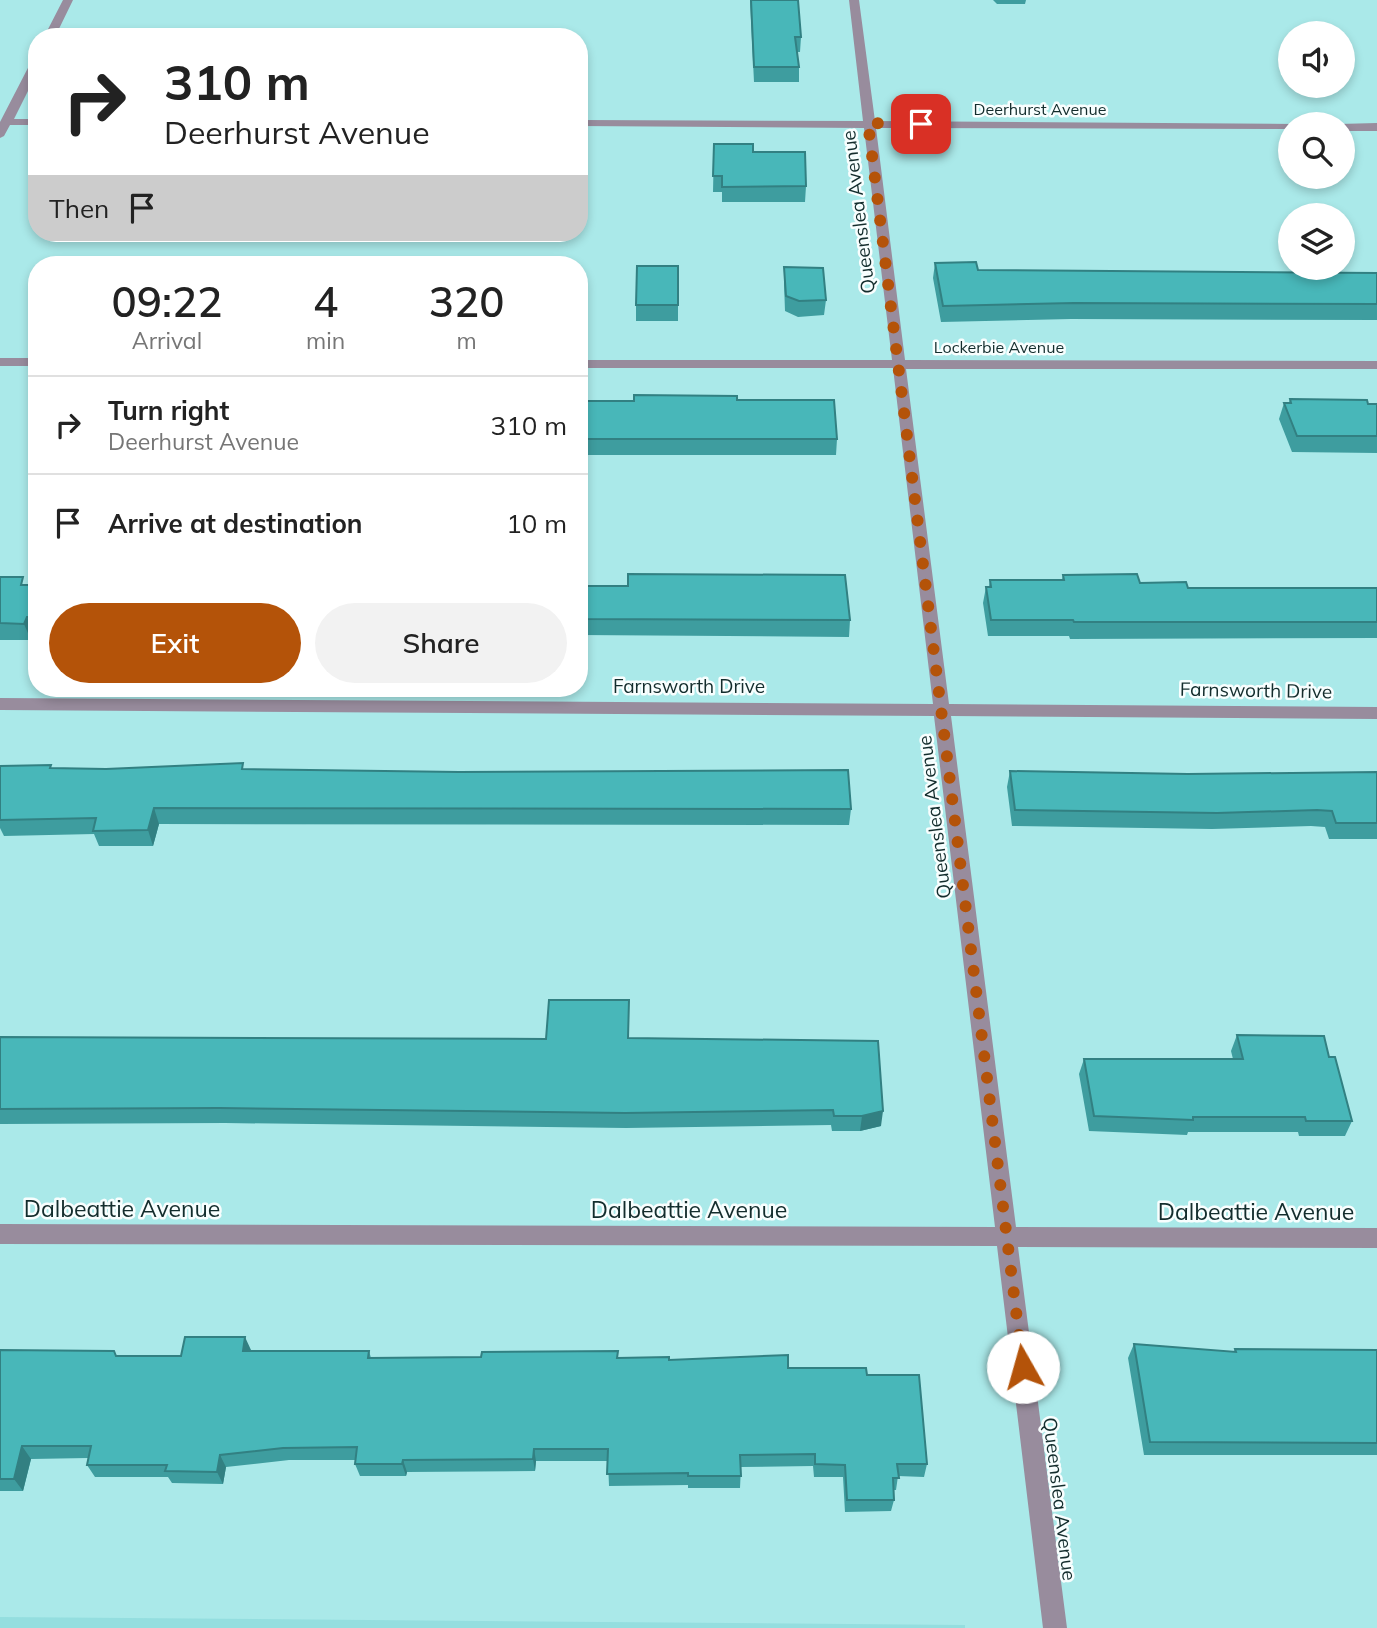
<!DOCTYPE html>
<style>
body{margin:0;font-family:Mulish,sans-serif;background:#f2f2f2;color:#222;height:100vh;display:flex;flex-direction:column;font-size:26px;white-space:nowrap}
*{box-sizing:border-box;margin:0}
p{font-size:23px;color:#767676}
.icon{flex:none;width:38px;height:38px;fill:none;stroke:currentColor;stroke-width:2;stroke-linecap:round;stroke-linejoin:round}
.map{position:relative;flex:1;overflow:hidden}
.drawer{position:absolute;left:28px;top:256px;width:560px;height:441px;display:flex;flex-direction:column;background:#fff;border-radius:28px;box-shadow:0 4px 10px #0003}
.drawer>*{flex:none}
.guide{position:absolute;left:28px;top:28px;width:560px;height:214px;border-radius:28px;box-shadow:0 4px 10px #0003;background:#fff;color:#222;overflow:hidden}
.fabs{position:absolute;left:1278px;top:21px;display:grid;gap:14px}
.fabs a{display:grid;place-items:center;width:77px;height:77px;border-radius:50%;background:#fff;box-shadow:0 4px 10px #0003;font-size:35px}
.pin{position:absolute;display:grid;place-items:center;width:60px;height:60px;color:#fff;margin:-30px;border-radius:14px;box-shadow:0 4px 10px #0006}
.me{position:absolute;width:77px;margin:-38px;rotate:353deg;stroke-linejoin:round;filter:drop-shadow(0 0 5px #0008)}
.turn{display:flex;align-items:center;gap:24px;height:147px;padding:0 21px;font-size:32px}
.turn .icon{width:91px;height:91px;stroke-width:2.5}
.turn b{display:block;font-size:49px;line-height:60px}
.then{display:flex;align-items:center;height:66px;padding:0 21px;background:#0003;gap:14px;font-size:26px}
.eta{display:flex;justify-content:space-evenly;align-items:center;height:119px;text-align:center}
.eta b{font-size:42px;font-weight:600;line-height:49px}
.button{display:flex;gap:14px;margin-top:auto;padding:14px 21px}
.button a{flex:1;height:80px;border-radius:42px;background:#b45309;color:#fff;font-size:28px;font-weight:600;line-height:80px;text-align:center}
.button a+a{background:#f2f2f2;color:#222}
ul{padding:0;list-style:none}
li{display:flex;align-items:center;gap:21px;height:98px;padding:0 21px;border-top:2px solid #e0e0e0}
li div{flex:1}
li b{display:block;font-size:26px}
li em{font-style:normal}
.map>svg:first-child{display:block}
</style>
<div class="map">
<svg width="1377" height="1628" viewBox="0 0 1377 1628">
<rect width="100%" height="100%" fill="#aae9e9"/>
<!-- built -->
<path fill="#94dedf" d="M0 1617 965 1625V1628H0Z"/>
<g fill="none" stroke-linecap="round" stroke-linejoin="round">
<!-- street -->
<path fill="#988c9d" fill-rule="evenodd" d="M63 0H73L55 37H44Z
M849 0H859L875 121 1295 124H1290V129L876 128 905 360 1377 361V369H906L949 704 1377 707V719L951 716 1016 1227 1377 1228V1248L1018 1247 1067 1628H1043L997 1246 0 1244V1224L995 1227 934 716 0 710V698L933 704 893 368H579V360H892L864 128 579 126V120L863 121Z
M37 59V73L14 119H37V125H10L4 136 0 138V122L31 62Z
M1377 123V131H1342V124H1339Z
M0 358H37V366H0Z"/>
</g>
<!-- wall -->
<path fill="#3e9d9f" d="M750 0H798L801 37 800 52H797L799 67V82H754Z
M993 0H1026L1025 4H997Z
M714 144 753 152 806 186 805 202H722V192H713Z
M935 263 978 270 1377 273V320L1071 319 941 322 933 278Z
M678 266V321H636V305Z
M784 267 826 300 824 315 798 317 785 311 784 283Z
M1290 399 1377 404V453L1292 452 1279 419 1284 403H1289Z
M737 400 837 439 836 455H579V401Z
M1063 575 1188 588H1377V638L1070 639 1069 636H988L983 603 986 587H989L990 580H1062Z
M0 577 26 585H37V634H33L31 640H0Z
M579 586 850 620 849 637 579 635Z
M0 766 52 768 245 769 851 809 849 825 159 824 153 846H99L94 834 4 836 0 828Z
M1010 771 1188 774 1377 772V839H1329L1325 827 1311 826 1212 829 1012 826 1007 787Z
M629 1016V1038L878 1041 881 1126 860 1131H832L831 1125 626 1128 225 1123 0 1124V1037L546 1039Z
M1237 1035 1329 1057 1352 1121 1345 1136H1299L1298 1132H1188L1187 1135 1089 1131 1079 1074 1084 1059H1233L1231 1051Z
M1134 1344 1234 1352 1235 1349 1377 1350V1455H1144L1128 1358Z
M0 1350 117 1356H181L251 1351H369L371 1358 481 1357 618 1351V1358L788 1368 867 1375 927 1464 924 1477 898 1476 896 1490H894V1500L891 1511 845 1512 843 1477H814L813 1466 741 1467 740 1488H688V1485L609 1486 608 1461H536L535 1471 407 1472 406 1476H360L355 1464 356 1460H289L226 1467 223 1484 172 1483 168 1477H95L87 1465 88 1458 31 1459 23 1491H0Z"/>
<!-- shaded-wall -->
<path fill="#328082" d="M27 617 33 634 31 640 24 624Z
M154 808 159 824 153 846 148 830Z
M883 1111 881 1126 860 1131 862 1116Z
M245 1337 251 1350 249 1364 243 1351Z
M22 1446 31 1459 23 1491 14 1479Z
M534 1449 536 1461 535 1471 533 1459Z
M220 1455 226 1467 223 1484 217 1472Z
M403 1460 407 1472 406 1476 402 1464Z"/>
<!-- building -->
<path fill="#48b7b9" stroke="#328082" stroke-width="2" d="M751 0H798L801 37H795L799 67H754Z
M714 144H753V152H805L806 186 722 187V176H713Z
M976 262 978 270 1377 273V304L1074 303 943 306 935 263Z
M128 263H171L128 264Z
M637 266H678V305H636Z
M784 267 823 268 826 300 799 301 786 296Z
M634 395 737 396V400H834L837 439H579V401H634Z
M1290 399 1367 400 1368 404H1377V436H1297L1284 403H1291Z
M628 574 845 575 850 620 579 619V586H628Z
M1137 574 1140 583 1186 582 1188 588H1377V622H1074L1073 620H991L986 587H991L990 580H1064L1063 575Z
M0 577H23L21 585H37V617H27L24 624 0 623Z
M243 763 242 769 459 772 848 770 851 809 154 808 148 830 93 831 96 818 0 820V766L51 765 50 768 106 769Z
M1010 771 1188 774 1377 772V823H1336L1332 811 1317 810 1217 813 1015 810Z
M549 1000H629L628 1038 878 1041 883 1111 862 1116H834L833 1110 625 1113 219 1108 0 1109V1037L546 1039Z
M1237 1035 1324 1036 1329 1057H1335L1352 1121H1306L1305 1117H1193V1120L1094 1116 1084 1059H1243Z
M185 1337H245L243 1351H369L368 1358 481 1357 482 1352 618 1351 617 1358 669 1357V1360L788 1355V1368H866L867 1375H919L927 1464H897L899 1478H893L894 1500H847L845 1465 815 1464V1454L740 1455 741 1476H688V1473L607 1474 608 1449H534L533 1459 403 1460 402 1464H355L357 1447 283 1448 220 1455 217 1472 165 1471 167 1465H87L91 1446H22L14 1479H0V1350L114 1351 116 1356H181Z
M1134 1344 1236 1352 1235 1349 1377 1350V1443L1150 1442Z"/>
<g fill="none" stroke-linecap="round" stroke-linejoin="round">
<!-- route -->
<path stroke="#b45309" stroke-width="12" stroke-dasharray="0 21.6" d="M921 124 868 123 1023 1367"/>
</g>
<g text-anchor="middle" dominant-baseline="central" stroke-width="5" stroke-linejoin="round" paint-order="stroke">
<!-- far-street labels -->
<g font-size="16" fill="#132d2d" stroke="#f8fefe">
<text x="1040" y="109">Deerhurst Avenue</text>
<text x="999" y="347">Lockerbie Avenue</text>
</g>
<!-- street labels -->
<g font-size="19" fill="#132d2d" stroke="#f8fefe">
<text transform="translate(858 212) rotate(-97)">Queenslea Avenue</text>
<text x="689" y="686">Farnsworth Drive</text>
<text transform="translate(1256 690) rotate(1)">Farnsworth Drive</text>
<text transform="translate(934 817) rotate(-97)">Queenslea Avenue</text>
<text transform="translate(1060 1499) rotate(83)">Queenslea Avenue</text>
</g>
<!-- near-street labels -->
<g font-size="23" fill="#132d2d" stroke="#f8fefe">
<text x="122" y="1208">Dalbeattie Avenue</text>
<text x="689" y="1209">Dalbeattie Avenue</text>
<text x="1256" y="1211">Dalbeattie Avenue</text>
</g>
</g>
</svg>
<div class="fabs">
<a><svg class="icon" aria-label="sound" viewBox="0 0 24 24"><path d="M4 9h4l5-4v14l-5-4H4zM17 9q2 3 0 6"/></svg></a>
<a><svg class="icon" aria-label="search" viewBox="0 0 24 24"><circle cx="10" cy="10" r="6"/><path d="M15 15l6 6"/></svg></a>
<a><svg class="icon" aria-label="layers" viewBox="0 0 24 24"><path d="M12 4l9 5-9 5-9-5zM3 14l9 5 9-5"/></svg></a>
</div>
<div class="pin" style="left:921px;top:124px;background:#d93025"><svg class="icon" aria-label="arrive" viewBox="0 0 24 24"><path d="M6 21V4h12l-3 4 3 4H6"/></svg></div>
<svg class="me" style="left:1023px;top:1367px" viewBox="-20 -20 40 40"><circle r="19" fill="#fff"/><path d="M0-13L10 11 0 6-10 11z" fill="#b45309"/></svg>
<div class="guide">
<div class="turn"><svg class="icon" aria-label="right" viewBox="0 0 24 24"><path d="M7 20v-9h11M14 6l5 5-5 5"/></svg><div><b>310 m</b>Deerhurst Avenue</div></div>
<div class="then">Then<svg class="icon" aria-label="arrive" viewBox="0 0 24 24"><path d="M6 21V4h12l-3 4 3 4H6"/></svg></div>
</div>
<section class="drawer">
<div class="eta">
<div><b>09:22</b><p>Arrival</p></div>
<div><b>4</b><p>min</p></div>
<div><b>320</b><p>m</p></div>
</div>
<ul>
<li><svg class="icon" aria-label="right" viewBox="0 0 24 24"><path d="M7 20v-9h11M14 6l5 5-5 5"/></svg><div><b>Turn right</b><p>Deerhurst Avenue</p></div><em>310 m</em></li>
<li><svg class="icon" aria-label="arrive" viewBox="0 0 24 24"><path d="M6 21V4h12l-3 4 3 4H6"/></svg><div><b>Arrive at destination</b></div><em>10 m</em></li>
</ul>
<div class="button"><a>Exit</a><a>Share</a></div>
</section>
</div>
